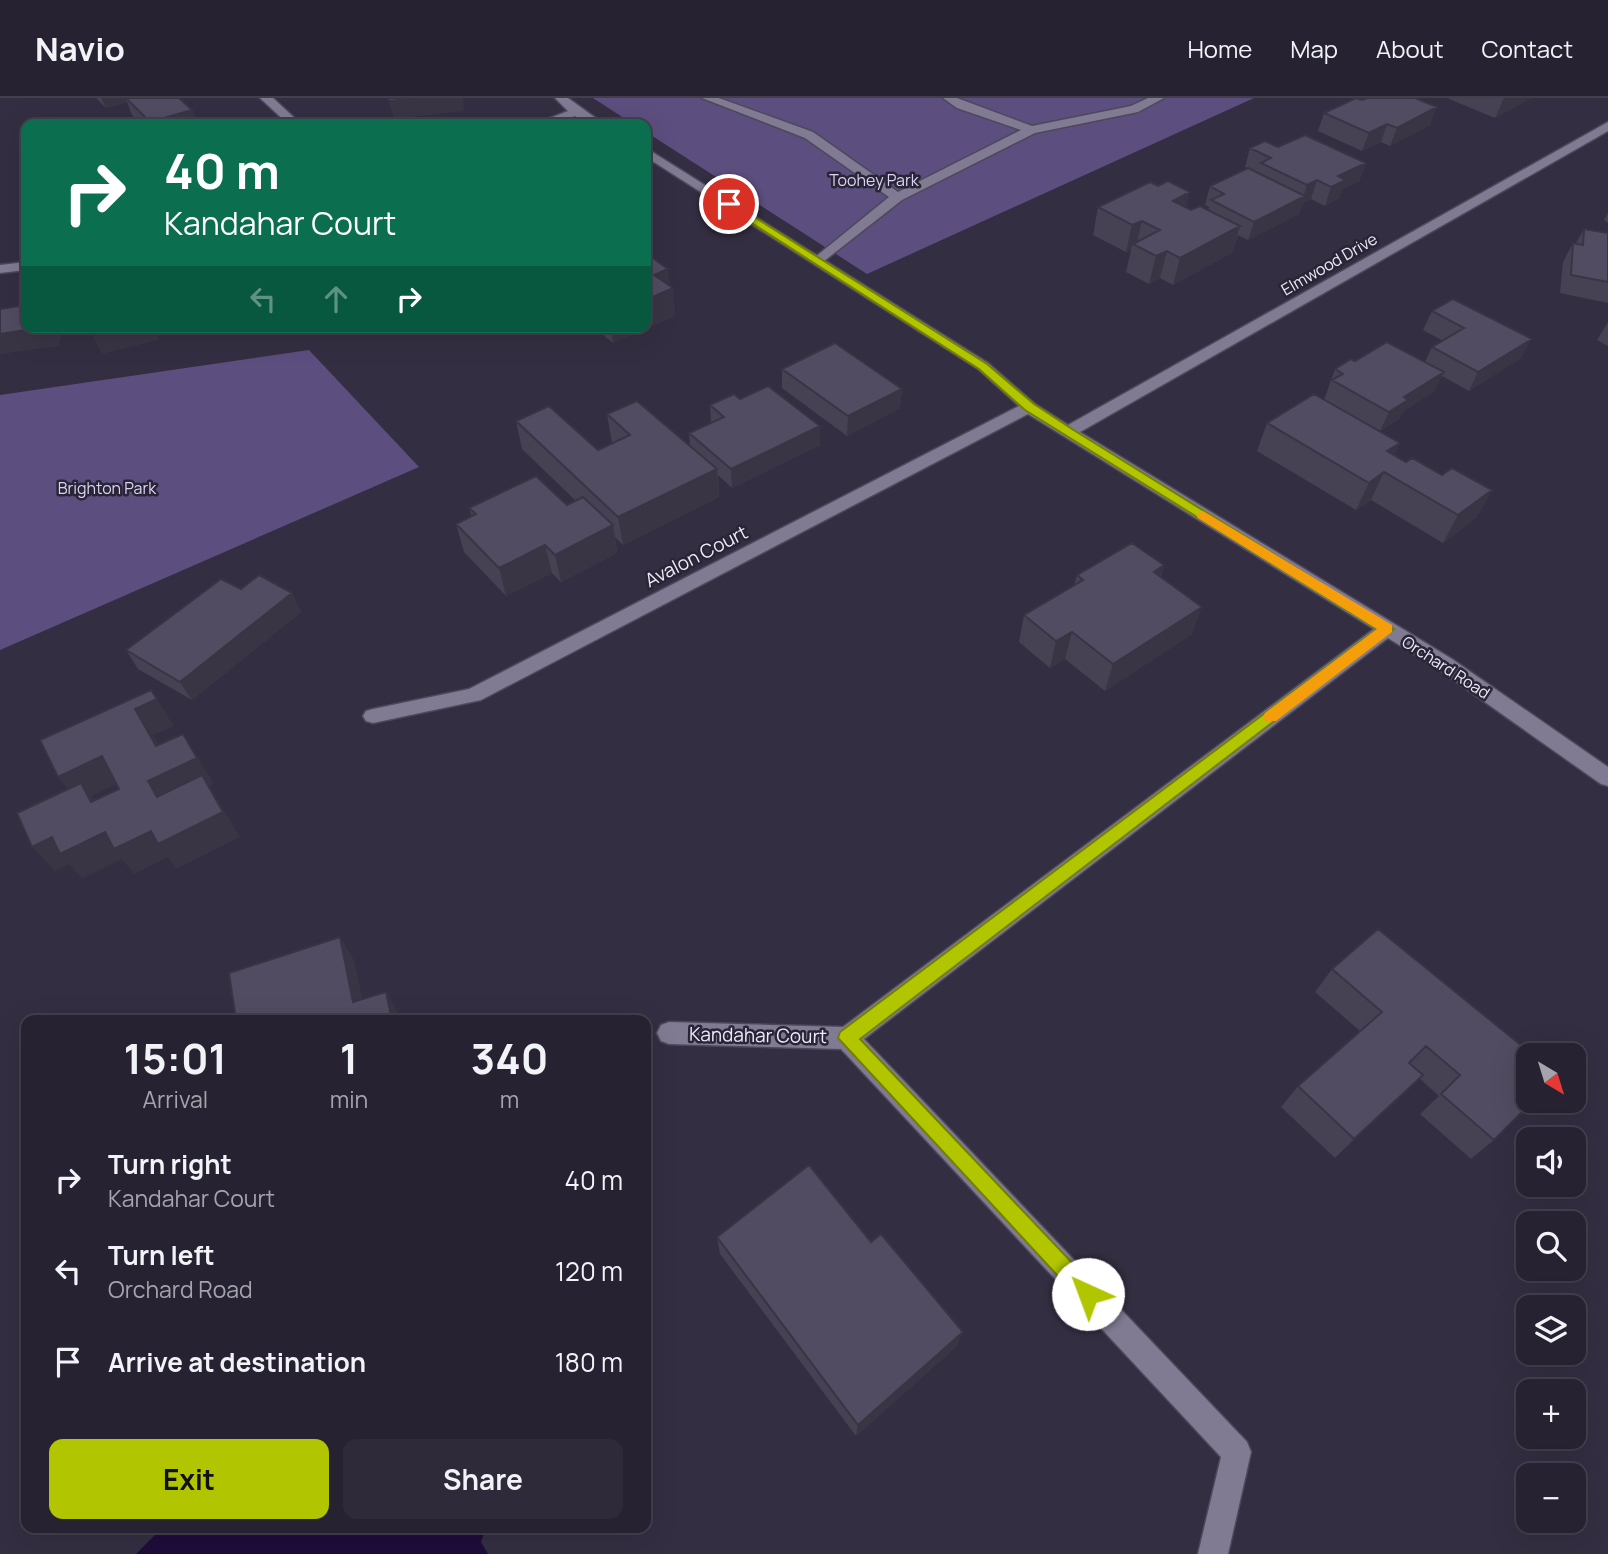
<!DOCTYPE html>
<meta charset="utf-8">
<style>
body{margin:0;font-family:Manrope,sans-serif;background:#2f2a3a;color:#f1f3f6;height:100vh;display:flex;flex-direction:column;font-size:26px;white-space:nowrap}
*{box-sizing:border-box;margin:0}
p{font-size:23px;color:#a4a4ac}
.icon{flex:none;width:38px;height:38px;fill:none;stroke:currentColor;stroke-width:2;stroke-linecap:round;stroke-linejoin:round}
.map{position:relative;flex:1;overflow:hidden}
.sheet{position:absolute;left:21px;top:917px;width:630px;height:518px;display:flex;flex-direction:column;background:#272232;border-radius:14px;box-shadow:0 7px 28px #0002,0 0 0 2px #433f4d}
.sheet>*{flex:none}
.guide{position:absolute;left:21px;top:21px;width:630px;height:214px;border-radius:14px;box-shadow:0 7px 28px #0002,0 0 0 2px #433f4d;background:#0b6e4f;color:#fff;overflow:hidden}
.needle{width:46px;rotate:142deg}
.controls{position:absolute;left:1516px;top:945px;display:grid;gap:14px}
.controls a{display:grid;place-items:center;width:70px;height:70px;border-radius:14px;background:#272232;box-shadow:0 7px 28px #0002,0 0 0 2px #433f4d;font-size:35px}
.pin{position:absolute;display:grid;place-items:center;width:60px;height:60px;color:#fff;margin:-30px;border:4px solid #fff;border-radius:50%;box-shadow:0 2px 7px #0007}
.me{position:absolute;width:77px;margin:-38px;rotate:317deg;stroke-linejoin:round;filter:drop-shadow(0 0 5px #0008)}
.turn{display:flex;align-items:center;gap:24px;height:147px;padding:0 28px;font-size:32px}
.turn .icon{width:91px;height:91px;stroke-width:2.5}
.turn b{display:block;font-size:49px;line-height:60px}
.lanes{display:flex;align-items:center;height:66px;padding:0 28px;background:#0003;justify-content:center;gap:35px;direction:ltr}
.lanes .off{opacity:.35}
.eta{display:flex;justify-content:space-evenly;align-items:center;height:119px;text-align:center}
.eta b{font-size:42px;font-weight:700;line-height:49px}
.action{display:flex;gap:14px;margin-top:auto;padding:14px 28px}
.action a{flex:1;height:80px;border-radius:14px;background:#b1c500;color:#111;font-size:28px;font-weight:700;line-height:80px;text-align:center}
.action a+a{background:#2f2a3a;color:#f1f3f6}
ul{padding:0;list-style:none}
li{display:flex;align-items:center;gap:21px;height:91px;padding:0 28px}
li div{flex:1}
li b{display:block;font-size:26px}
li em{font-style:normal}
header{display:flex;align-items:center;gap:42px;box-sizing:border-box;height:98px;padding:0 35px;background:#272232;border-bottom:2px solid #433f4d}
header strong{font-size:33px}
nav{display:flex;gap:38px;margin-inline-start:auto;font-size:24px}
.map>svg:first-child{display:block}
</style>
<header>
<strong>Navio</strong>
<nav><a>Home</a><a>Map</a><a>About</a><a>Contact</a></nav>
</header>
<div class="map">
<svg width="1608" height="1456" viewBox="0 0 1608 1456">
<rect width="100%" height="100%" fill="#342e42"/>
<!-- green -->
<path fill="#5c4e7e" d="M593 0H1254L867 176 646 34V26H633Z
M309 252 419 369 0 552V297Z"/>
<!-- water -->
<path fill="#1f0c3b" d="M162 1430H486L481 1444 488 1456H136Z"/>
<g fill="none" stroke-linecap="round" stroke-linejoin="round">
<defs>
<path id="service" d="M702 0H719L813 34 898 94 1021 32 957 10 943 0H957L1032 28 1131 8 1148 0H1164L1138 14 1035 35 902 102 819 167 812 163 814 160 889 99 805 40Z"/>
<path id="minor" d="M260 0H273L301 26H288Z
M555 0H568L604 26H589L575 18 552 26H535L568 13Z
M1608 24V33L1080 334 1452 561 1608 669V688L1601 686 1438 571 1388 540 864 941 1247 1344 1251 1354 1228 1456H1198L1221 1359 841 951 669 946 661 943 657 935 661 927 669 924 843 929 1374 531 1028 316 481 602 373 625 366 623 363 618 366 613 373 611 469 591 1019 308 978 271 646 59V50L988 265 1035 306 1068 327Z
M26 164V172L0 175V167Z"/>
</defs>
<!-- service casing -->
<use href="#service" stroke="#4d495a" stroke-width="3"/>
<!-- minor casing -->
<use href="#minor" stroke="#4d495a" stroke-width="3"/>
<!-- service -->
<use href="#service" fill="#807b92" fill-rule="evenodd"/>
<!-- minor -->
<use href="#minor" fill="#807b92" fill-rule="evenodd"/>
</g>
<!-- wall -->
<path fill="#474154" d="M96 0H179L192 12 197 26H141L132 17 127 4 106 10Z
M1449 0H1531L1495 20 1449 1Z
M1324 15 1430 27 1390 48 1381 44 1362 53 1318 33Z
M1278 49 1366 65 1359 83 1343 91 1339 100 1325 108 1311 101 1303 105 1299 116 1248 142 1238 137 1232 155 1173 187 1160 180 1149 186 1126 174 1131 152 1126 154 1093 137 1098 109 1186 110 1191 112H1208L1209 109 1205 107 1210 88 1258 75 1245 69 1250 50Z
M1608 115V125L1604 122Z
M1584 131 1608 135V205L1560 195 1563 164 1573 145H1576Z
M670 188 673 190 675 218 613 245 599 234 598 229H646Z
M1432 213 1521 260 1469 293 1442 278 1434 293 1403 314 1399 321 1380 333 1324 302 1335 271 1355 263 1425 264 1432 249 1443 243 1423 232Z
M1608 224V248L1597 242Z
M782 271 902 291 900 310 847 338 782 290Z
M740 301 820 347 732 390 718 377 719 399 623 447 615 439 617 455 561 484 552 475 506 498 464 454 456 426 472 419 469 410 567 407 576 403 522 351 516 323 598 352 612 345 607 316 690 348 689 335 711 325 710 307Z
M1267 325 1400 345 1394 357 1406 364 1442 377 1492 392 1476 420 1443 445 1371 402 1356 412 1257 353Z
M1164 467 1161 479 1192 536 1105 593 1065 561 1050 570 1019 544 1024 517 1074 488 1077 477Z
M241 491 292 495 301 514 192 602 138 571 126 552Z
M1332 871 1533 957 1494 1042 1471 1061 1420 1016 1439 998 1419 980 1335 1060 1281 1009 1298 988 1360 933 1315 894Z
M717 1139 871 1144 957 1248 856 1338 720 1156Z"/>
<!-- shaded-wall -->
<path fill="#393545" d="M101 0H125L127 4 106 10Z
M415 0H463L464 13 394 21 389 3Z
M1504 0H1531L1495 20Z
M1437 9 1430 27 1390 48 1397 30Z
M192 12 197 26H151L150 24Z
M1387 26 1381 44 1362 53 1369 35Z
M1366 65 1359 83 1343 91 1339 100 1325 108 1331 89 1338 78Z
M1317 82 1311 101 1303 105 1299 116 1248 142 1254 124 1303 99 1307 87Z
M1190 94 1183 121 1173 103Z
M1142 123 1136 148 1133 146 1131 152 1126 154 1132 127Z
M1240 128 1232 155 1173 187 1180 160Z
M1167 153 1160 180 1149 186 1156 158Z
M668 171 670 191 673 190 675 218 613 245 611 229H646V202L654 177Z
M44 229H62L59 248 0 256V236Z
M125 229H156L159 242 102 256 92 237Z
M1532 241 1521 260 1469 293 1478 274Z
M1444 274 1434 293 1403 314 1399 321 1380 333 1389 314 1404 299Z
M902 291 900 310 847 338 848 318Z
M820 328V347L732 390 731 371Z
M1400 345 1387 372 1384 374 1371 402 1356 412 1369 385 1387 353Z
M717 371 719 399 623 447 618 419Z
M1492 392 1476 420 1443 445 1458 417Z
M613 427 617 455 561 484 555 457Z
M545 447 552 475 506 498 499 470Z
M1164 467 1156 495 1154 474Z
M292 495 301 514 192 602 180 584Z
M1202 509 1192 536 1105 593 1113 566Z
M1072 534 1065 561 1050 570 1056 543Z
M151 592 174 628 153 637 172 672 183 636 214 686 209 688 240 739 176 771 168 759 134 776 122 761 82 781 69 766 55 773 32 749 52 739 157 699 148 683 156 648 135 611Z
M102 658 121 684 92 698 101 710 79 704 58 679Z
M340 839 354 862 367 922 353 904Z
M386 894 399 916 400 922H392Z
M273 916 278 922H254Z
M1423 977 1403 997 1335 1060 1354 1041Z
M963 1234 957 1248 856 1338 858 1327Z"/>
<!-- building -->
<path fill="#524c62" stroke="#393545" stroke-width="2" d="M126 0H179L192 12 150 24Z
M389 0H415L389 3Z
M1356 0 1362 2 1367 0H1415L1437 9 1397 30 1387 26 1369 35 1324 15Z
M1305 37 1366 65 1338 78 1346 82 1331 89 1317 82 1307 87 1261 65 1271 60 1250 50 1265 43 1278 49Z
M1248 70 1305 98 1254 124 1211 102 1224 96 1210 88Z
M21 78H26V103L24 104Z
M1168 83 1190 94 1173 103 1191 112 1200 108 1240 128 1180 160 1167 153 1156 158 1133 146 1160 132 1142 123 1132 127 1098 109 1150 84 1158 88Z
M1584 131 1608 135V184L1571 177 1573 145 1583 147Z
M646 155 668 171 654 177 673 190 646 202Z
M1453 201 1532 241 1478 274 1432 249 1464 230 1432 213Z
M26 207V229H44L0 236V211Z
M91 229H125L92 237Z
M1387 244 1444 274 1404 299 1408 302 1389 314 1332 282 1343 276 1335 271 1351 261 1355 263Z
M835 245 902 291 848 318 782 271Z
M768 288 820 328 731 371 689 335 724 319 710 307 734 296 740 301Z
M1314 296 1400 345 1387 353 1406 364 1412 360 1442 377 1452 370 1492 392 1458 417 1384 374 1369 385 1267 325Z
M637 303 717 371 618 419 516 323 549 308 598 352 630 337 607 316Z
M536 378 567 407 583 399 613 427 555 457 545 447 499 470 456 426 476 416 469 410Z
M1132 445 1164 467 1154 474 1202 509 1113 566 1072 534 1056 543 1024 517 1083 482 1077 477Z
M259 477 292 495 180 584 126 552 221 481 241 491Z
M151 592 157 601 135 611 156 648 183 636 197 660 148 683 157 699 202 677 223 714 158 746 151 733 114 751 105 734 60 756 52 739 32 749 17 715 81 685 91 704 119 691 102 658 58 679 40 642Z
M1378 831 1533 957H1528V1003H1533L1494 1042 1441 996 1460 977 1426 948 1409 965 1423 977 1354 1041 1298 988 1382 914 1332 871Z
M340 839 353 904 386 894 392 922H274L273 916 254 922H236L229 875Z
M809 1067 871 1144 881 1136 963 1234 858 1327 717 1139Z"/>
<!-- route -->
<path fill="#b1c500" stroke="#738000" stroke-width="2" d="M729 103 987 266 1034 306 1072 331 1394 531 860 941 1095 1189 1098 1196 1095 1203 1088 1206 1081 1203 838 940 840 934 1377 531 1025 312 979 271 725 108 724 106Z"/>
<!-- slow -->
<path fill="#f59e0b" d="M1203 413 1392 527V534L1276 623H1265L1263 619 1265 615 1377 531 1198 420 1196 417Z"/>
<g text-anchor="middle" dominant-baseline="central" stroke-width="5" stroke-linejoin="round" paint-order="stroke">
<!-- far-park labels -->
<g font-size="16" fill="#dbd3f4" stroke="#2a2437">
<text x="874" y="82">Toohey Park</text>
<text x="107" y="390">Brighton Park</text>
</g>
<!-- far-street labels -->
<g font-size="16" fill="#edeaf7" stroke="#2a2437">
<text transform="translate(1329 166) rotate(-30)">Elmwood Drive</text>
<text transform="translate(1446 569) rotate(33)">Orchard Road</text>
</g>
<!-- street labels -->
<g font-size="19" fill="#edeaf7" stroke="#2a2437">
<text transform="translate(696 458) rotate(-27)">Avalon Court</text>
<text transform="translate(758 937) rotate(1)">Kandahar Court</text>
</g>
</g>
</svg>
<div class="controls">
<a><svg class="needle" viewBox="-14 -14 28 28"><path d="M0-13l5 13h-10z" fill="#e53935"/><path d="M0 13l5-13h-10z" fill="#a4a4ac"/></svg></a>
<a><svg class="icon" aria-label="sound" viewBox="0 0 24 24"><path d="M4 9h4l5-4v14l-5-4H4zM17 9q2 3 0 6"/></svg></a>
<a><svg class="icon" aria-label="search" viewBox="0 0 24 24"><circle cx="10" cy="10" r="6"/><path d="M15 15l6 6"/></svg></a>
<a><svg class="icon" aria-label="layers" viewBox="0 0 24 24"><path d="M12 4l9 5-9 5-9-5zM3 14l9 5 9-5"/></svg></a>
<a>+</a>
<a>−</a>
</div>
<div class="pin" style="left:729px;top:106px;background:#d93025"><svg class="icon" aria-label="arrive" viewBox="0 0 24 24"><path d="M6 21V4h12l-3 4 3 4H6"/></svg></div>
<svg class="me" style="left:1088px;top:1196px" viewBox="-20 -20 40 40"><circle r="19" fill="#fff"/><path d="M0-13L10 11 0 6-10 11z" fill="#b1c500"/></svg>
<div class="guide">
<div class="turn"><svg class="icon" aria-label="right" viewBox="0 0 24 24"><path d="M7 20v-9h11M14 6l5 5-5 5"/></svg><div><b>40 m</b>Kandahar Court</div></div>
<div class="lanes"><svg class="icon off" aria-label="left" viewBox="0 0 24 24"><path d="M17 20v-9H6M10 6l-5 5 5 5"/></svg><svg class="icon off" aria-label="ahead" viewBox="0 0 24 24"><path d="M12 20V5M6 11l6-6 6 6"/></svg><svg class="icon" aria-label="right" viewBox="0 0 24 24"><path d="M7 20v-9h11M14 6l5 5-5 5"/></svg></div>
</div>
<section class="sheet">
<div class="eta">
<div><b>15:01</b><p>Arrival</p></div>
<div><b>1</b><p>min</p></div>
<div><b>340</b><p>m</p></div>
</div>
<ul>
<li><svg class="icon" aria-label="right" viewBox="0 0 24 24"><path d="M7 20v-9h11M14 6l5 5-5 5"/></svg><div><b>Turn right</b><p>Kandahar Court</p></div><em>40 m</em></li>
<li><svg class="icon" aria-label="left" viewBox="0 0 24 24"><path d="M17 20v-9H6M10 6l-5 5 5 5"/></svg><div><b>Turn left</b><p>Orchard Road</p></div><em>120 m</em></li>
<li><svg class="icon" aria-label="arrive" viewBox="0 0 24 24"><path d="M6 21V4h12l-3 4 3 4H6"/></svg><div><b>Arrive at destination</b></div><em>180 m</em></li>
</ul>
<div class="action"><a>Exit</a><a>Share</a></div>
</section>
</div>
